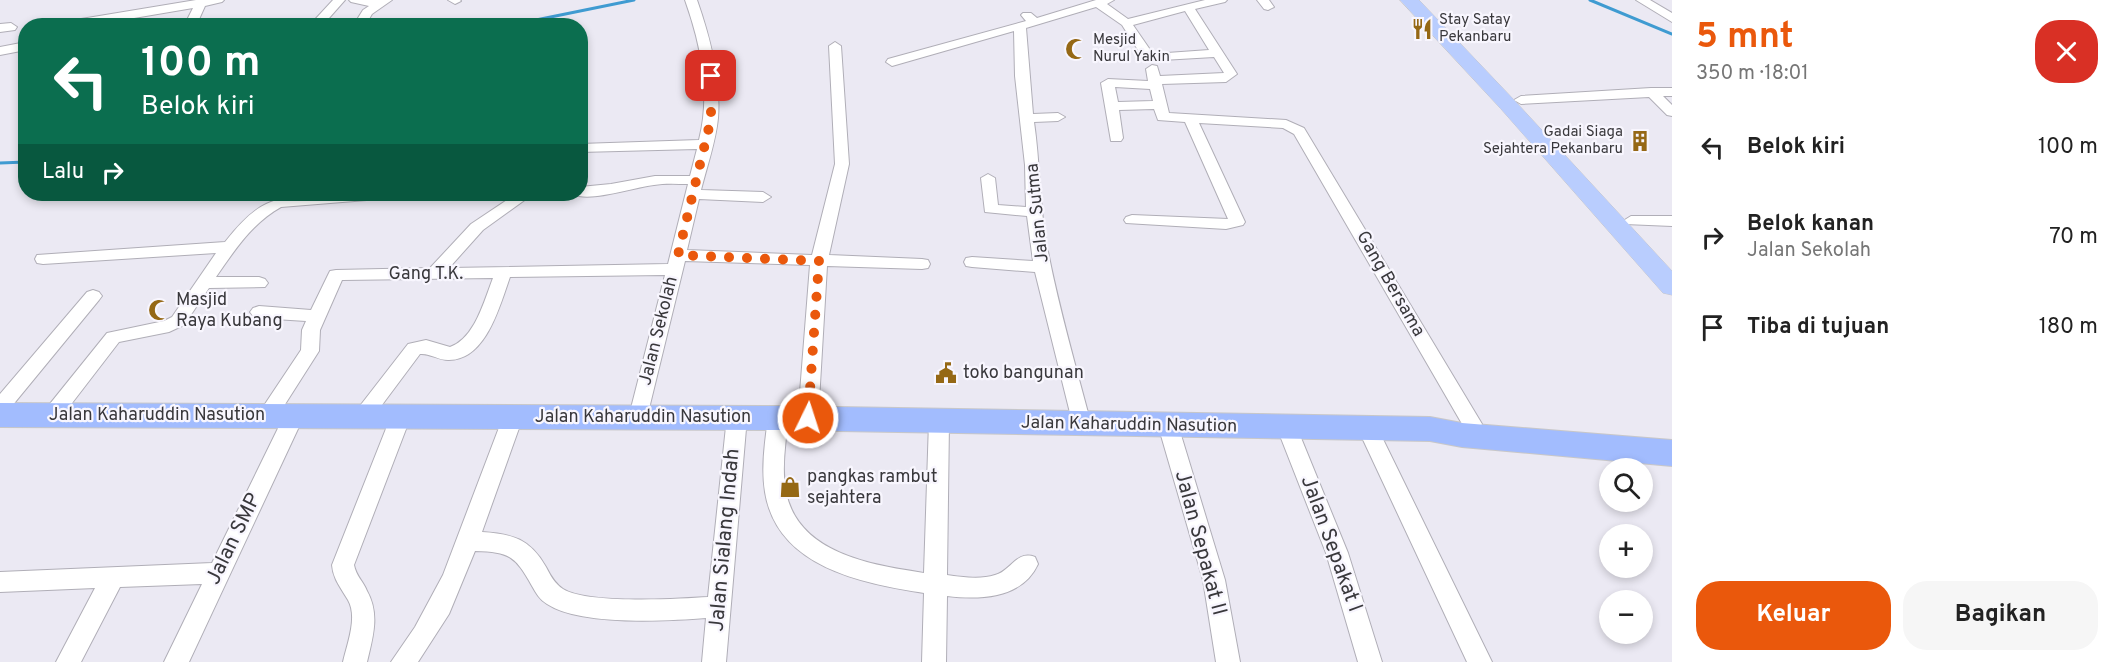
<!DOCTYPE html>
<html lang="id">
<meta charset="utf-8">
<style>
body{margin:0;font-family:Overpass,sans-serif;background:#f6f6f6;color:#222;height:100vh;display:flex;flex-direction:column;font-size:22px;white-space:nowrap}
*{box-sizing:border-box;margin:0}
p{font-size:20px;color:#767676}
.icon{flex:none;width:33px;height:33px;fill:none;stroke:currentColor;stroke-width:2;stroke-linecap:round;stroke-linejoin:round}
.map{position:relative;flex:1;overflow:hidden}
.panel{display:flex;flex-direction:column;background:#fff;width:450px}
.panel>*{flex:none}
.guide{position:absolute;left:18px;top:18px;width:570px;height:183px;border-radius:24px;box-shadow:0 3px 9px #0003;background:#0b6e4f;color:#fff;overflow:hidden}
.buttons{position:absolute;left:1599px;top:458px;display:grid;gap:12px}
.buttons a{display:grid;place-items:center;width:54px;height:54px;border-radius:50%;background:#fff;box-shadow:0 3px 9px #0003;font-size:30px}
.pin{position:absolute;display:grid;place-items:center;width:51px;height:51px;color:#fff;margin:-26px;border-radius:12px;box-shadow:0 3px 9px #0006}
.me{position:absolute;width:66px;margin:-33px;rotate:4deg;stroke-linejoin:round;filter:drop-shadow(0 0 4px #0008)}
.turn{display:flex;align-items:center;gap:21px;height:126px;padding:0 24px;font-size:27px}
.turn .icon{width:78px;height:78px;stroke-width:2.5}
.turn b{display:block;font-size:42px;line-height:51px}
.then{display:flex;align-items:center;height:57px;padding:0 24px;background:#0003;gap:12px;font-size:22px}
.round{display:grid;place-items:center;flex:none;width:63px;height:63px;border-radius:24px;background:#f6f6f6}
.overview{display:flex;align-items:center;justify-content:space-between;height:102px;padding:0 24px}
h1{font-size:36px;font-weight:700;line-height:45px;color:#ea580c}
.cta{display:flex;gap:12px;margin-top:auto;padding:12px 24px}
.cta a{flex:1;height:69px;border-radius:24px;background:#ea580c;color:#fff;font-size:24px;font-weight:700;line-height:69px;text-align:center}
.cta a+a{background:#f6f6f6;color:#222}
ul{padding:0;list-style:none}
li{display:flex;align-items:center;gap:18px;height:90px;padding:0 24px}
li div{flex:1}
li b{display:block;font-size:22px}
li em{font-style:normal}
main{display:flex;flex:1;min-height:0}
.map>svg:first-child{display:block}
</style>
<main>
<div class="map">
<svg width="1672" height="662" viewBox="0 0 1672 662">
<rect width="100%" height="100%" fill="#ebe9f3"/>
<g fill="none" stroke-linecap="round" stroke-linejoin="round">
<!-- stream -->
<path stroke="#3f9bd1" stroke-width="3" d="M1590 0 1672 34
M482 26 493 20 531 21 634 0
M0 163 26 162"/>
<defs>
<path id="minor" d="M196 0H224L222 2 205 6 196 26 185 24 193 8 87 26H57L63 22Z
M333 0H345L322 26H309Z
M349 0H392L372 14 365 26H353L363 10 369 6 351 2Z
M448 0H460L461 1 455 4Z
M685 0H697C710 37 721 78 718 118 716 141 707 166 701 190L763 192 771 197 763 202 699 199 687 250 812 255 835 164 829 46 835 42 841 46 849 164 829 255 922 259 928 260 930 264 928 268 922 269 827 266 818 418 815 423 808 426 801 423 798 418 810 265 685 261 646 421 639 423 632 421 629 416 665 275 510 277C500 305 486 361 448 360 438 360 430 353 420 354L370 421 363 423 356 421 353 416 356 411 408 344 426 340 450 347C475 338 484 301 493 278L342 280 320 330 319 351 275 420 268 422 261 420 258 415 261 410 301 350 302 330 306 321 259 318 253 316 250 312 253 308 259 306 311 310 328 275 330 271 336 270 430 268 471 224 516 194H533L483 230 449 268 668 264 688 184C677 184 665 183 654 185 634 187 589 203 573 194H580V187L611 184 655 176H690L697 149 580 152V144L699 140C711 93 701 45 685 0Z
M1096 0H1114L1107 4 1128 19 1205 0H1227L1225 2 1195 9 1237 74 1226 82 1162 84 1169 113 1286 120 1304 128 1479 419 1482 424 1479 429 1472 432 1465 429 1294 134 1283 128 1199 123 1245 222 1243 225 1226 229 1126 223 1124 220 1126 217 1132 215 1228 219 1185 122 1158 120 1154 109 1119 110 1123 138 1121 141H1111L1101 83 1108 79 1148 81 1146 69 1152 65 1157 66 1160 76 1224 73 1214 57 1145 61 1122 25 1096 7 1026 28 1033 114 1058 113 1065 117 1058 121 1034 122C1040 162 1039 201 1046 241 1057 302 1075 363 1091 424L1088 429 1081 432 1074 429 1035 272 972 267 966 266 964 262 966 258 972 257 1033 261 1027 216 985 212 981 178 988 174 995 178 998 205 1026 207 1025 165 1015 76 1014 31 892 66 886 62 888 59 1026 21 1021 15 1023 13H1031L1037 18ZM1185 11 1209 50 1153 54 1133 25ZM1115 87 1150 89 1153 101 1118 102Z
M1257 0H1269L1274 7 1268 10 1264 9Z
M1636 0H1650L1672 13V22Z
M11 23 17 27 15 30 0 32V24Z
M26 42V50L0 55V47Z
M1651 88H1672V96H1663L1672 105V116L1667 115 1649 97 1521 104 1514 100 1521 96Z
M332 194H387L379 199 281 207C252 223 234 251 216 277H259L265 279 268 283 265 287 209 288 184 325 169 332 119 342 59 420 52 422 45 420 42 415 45 410 107 333 164 321 172 317 216 253 43 264 37 263 35 259 37 255 225 242C263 194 275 199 332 194Z
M1631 216H1672V226L1625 224 1623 221Z
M93 290 99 292 102 296 99 300 7 412 0 414V394L87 292Z
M294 409 301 411 304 416 189 662H164L202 584 120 587 81 662H56L95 588 0 592V572L212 563 284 416 287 411Z
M401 409 408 411 411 416 354 565C356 576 363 581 367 591 380 614 373 637 367 662H343C347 644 358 617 348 600 341 588 333 579 332 565L391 416 394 411Z
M513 409 520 412 523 417 482 532C513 534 530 539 546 567 550 575 555 584 563 589 587 604 677 599 708 597L727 417 730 412 737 409 744 412 747 417 726 662H702L706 618C667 621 580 626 547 604 540 600 536 593 532 586 515 556 510 552 475 551L449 614 418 662H391L415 627 443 575 503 417 506 412Z
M778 410 785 413 788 418C786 442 781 468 786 492 798 554 873 565 924 573L929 422 932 417 939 414 946 417 949 422 947 575C962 577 980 580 995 575 1011 571 1016 550 1035 557L1038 564C1022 599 980 600 947 596L946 662H922L924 593C861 583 777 567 765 492 761 467 765 442 768 418L771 413Z
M1168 417 1175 420 1178 425 1225 580 1240 662H1216L1203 580 1158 425 1161 420Z
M1287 420 1294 423 1297 428 1348 553 1382 662H1358L1326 553 1277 428 1280 423Z
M1368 421 1375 424 1378 429 1492 662H1467L1358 429 1361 424Z"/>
<path id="primary" d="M1400 0H1419L1515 101 1672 271V295L1663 293 1501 109Z"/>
<path id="trunk" d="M0 403 778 406 1430 417 1462 423 1672 440V466L1462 447 1430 441 778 430 0 427Z"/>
</defs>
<!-- minor casing -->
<use href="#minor" stroke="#b0aeb7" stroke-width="2"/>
<!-- primary casing -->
<use href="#primary" stroke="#c8c7c8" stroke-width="1"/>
<!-- trunk casing -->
<use href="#trunk" stroke="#c8c7c8" stroke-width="2"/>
<!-- minor -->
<use href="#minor" fill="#fff" fill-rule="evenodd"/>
<!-- primary -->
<use href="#primary" fill="#b9cdfe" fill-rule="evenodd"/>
<!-- trunk -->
<use href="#trunk" fill="#a2bcfe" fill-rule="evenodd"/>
</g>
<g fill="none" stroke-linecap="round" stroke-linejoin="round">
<!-- route -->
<path stroke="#ea580c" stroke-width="10" stroke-dasharray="0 18" d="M711 76V119L678 255 819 261 808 418"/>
</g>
<!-- icons -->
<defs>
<symbol id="restaurant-bare" viewBox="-9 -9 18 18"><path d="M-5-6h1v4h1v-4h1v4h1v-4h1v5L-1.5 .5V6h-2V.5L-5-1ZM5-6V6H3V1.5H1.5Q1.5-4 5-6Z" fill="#956815" stroke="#f8f6fe" stroke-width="2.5" paint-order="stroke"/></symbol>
<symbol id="mosque-bare" viewBox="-9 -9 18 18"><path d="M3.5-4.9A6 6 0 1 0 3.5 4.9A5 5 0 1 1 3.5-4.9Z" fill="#956815" stroke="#f8f6fe" stroke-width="2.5" paint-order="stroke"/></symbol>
<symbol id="building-bare" viewBox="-9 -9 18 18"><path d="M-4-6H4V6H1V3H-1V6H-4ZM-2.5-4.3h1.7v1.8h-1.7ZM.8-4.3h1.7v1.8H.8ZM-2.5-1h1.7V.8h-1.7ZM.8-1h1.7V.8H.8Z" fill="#956815" stroke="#f8f6fe" stroke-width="2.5" paint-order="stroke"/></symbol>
<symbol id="civic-bare" viewBox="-9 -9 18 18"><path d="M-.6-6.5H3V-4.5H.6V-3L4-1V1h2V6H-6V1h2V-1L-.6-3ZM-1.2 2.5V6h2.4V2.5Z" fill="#956815" stroke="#f8f6fe" stroke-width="2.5" paint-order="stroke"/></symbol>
<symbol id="shop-bare" viewBox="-9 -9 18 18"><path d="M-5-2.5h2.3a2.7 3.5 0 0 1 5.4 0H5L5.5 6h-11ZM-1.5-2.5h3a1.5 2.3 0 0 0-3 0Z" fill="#956815" stroke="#f8f6fe" stroke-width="2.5" paint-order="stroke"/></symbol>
</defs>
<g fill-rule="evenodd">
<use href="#restaurant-bare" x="1407" y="14" width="30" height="30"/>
<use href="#mosque-bare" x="1061" y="34" width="30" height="30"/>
<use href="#building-bare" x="1625" y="126" width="30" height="30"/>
<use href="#mosque-bare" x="144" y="295" width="30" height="30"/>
<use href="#civic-bare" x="931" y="358" width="30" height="30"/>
<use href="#shop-bare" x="775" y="472" width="30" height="30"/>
</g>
<g text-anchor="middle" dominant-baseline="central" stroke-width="4.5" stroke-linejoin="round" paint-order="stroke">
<!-- far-poi labels -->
<g font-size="15" fill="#39383c" stroke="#f8f6fe" text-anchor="start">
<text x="1439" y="20">Stay Satay<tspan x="1439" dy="17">Pekanbaru</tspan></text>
<text x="1093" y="40">Mesjid<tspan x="1093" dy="17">Nurul Yakin</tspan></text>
<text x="1623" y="132" text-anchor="end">Gadai Siaga<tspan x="1623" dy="17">Sejahtera Pekanbaru</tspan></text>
</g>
<!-- street labels -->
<g font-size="18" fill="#39383c" stroke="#f8f6fe">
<text transform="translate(1038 213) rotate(-96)">Jalan Sutma</text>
<text x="426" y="274">Gang T.K.</text>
<text transform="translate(1390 284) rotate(60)">Gang Bersama</text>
<text transform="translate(659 331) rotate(-76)">Jalan Sekolah</text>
<text x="157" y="415">Jalan Kaharuddin Nasution</text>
<text x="643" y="417">Jalan Kaharuddin Nasution</text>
<text transform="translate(1129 425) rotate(1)">Jalan Kaharuddin Nasution</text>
</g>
<!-- poi labels -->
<g font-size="18" fill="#39383c" stroke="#f8f6fe" text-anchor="start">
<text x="176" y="300">Masjid<tspan x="176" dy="21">Raya Kubang</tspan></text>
<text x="963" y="373">toko bangunan</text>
<text x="807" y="477">pangkas rambut<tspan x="807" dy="21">sejahtera</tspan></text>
</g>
<!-- near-street labels -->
<g font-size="21" fill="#39383c" stroke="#f8f6fe">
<text transform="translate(234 539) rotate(-64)">Jalan SMP</text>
<text transform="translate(725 540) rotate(-85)">Jalan Sialang Indah</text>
<text transform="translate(1200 543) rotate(75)">Jalan Sepakat II</text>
<text transform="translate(1331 544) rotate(70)">Jalan Sepakat I</text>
</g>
</g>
</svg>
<div class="buttons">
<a><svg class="icon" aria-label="search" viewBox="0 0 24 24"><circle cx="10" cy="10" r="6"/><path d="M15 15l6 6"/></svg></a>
<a>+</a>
<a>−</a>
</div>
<div class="pin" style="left:711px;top:76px;background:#d93025"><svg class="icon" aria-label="arrive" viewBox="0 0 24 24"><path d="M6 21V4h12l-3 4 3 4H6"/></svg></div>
<svg class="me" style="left:808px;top:418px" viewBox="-20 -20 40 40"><circle r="17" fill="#ea580c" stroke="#fff" stroke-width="3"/><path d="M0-11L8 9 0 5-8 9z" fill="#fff"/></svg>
<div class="guide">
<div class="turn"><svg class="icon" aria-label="left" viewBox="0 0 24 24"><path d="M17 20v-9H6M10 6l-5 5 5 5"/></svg><div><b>100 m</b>Belok kiri</div></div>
<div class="then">Lalu<svg class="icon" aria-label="right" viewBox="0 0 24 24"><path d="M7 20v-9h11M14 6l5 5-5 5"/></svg></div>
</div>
</div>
<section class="panel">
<div class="overview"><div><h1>5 mnt</h1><p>350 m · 18:01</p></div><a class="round" style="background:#d93025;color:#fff"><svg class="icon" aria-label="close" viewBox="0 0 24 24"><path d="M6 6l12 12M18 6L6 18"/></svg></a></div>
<ul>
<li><svg class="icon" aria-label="left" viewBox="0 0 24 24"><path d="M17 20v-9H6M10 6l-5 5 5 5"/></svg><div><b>Belok kiri</b></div><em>100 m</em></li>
<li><svg class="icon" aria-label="right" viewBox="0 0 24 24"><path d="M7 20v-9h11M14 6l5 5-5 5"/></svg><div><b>Belok kanan</b><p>Jalan Sekolah</p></div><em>70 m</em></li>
<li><svg class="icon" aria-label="arrive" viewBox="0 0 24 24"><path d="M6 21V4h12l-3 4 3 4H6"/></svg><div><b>Tiba di tujuan</b></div><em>180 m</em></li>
</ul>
<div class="cta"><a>Keluar</a><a>Bagikan</a></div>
</section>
</main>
